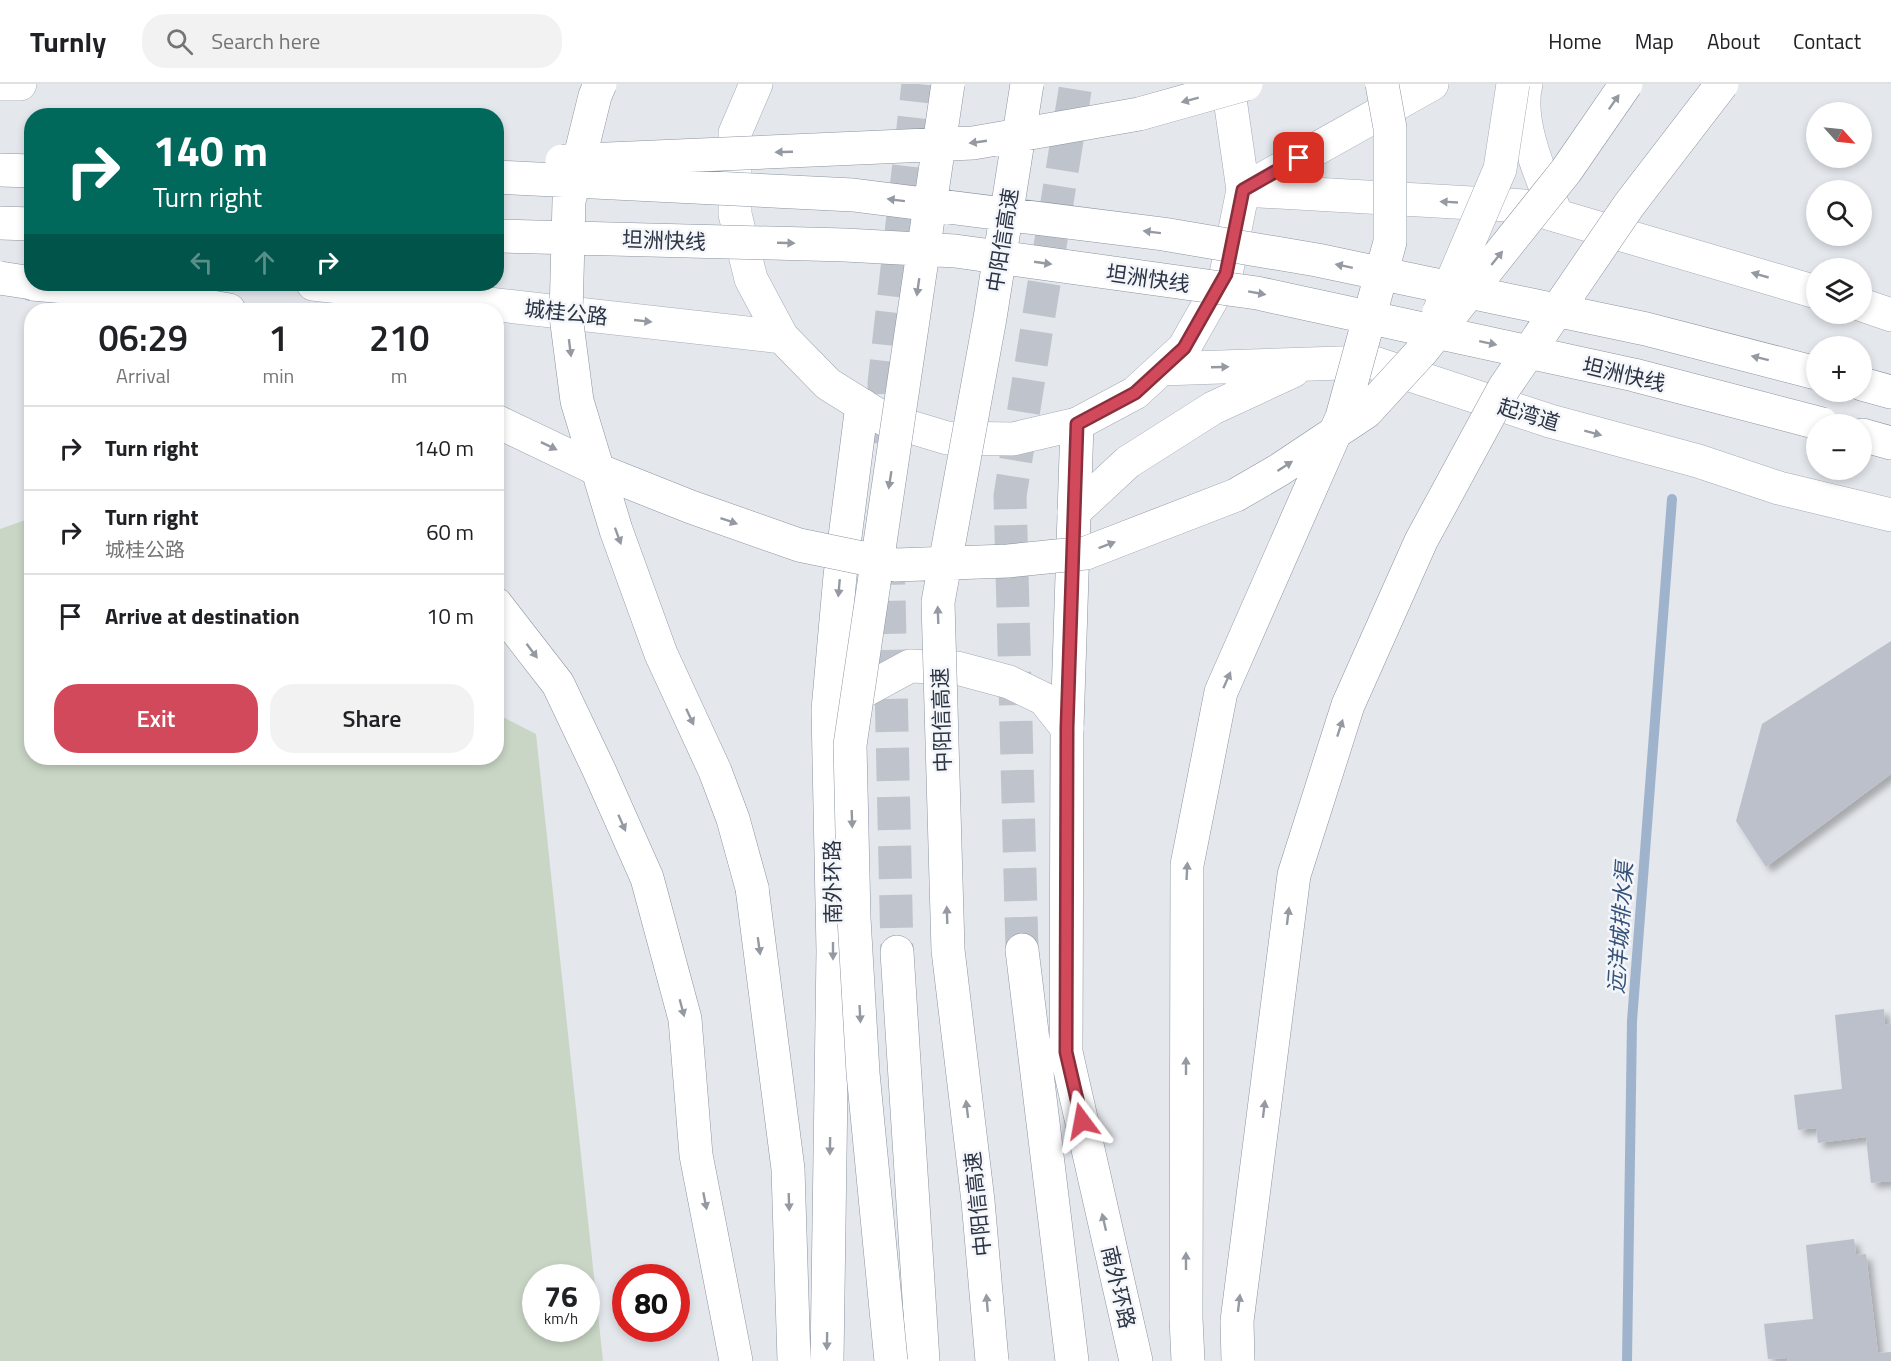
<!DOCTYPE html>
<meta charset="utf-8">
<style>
body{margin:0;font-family:"Titillium Web","Noto Sans SC",sans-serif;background:#f2f2f2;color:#202124;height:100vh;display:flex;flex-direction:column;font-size:22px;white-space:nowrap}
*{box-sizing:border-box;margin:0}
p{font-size:20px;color:#757577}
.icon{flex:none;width:33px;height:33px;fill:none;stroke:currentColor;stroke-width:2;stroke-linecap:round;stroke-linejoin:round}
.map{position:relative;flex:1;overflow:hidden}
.sheet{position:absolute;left:24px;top:219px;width:480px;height:462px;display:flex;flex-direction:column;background:#fff;border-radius:24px;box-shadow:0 3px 9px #0003}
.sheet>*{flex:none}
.hud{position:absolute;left:24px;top:24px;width:480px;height:183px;border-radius:24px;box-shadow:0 3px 9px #0003;background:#00695c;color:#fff;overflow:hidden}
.needle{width:39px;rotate:117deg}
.tools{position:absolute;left:1806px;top:18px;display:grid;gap:12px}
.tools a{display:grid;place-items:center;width:66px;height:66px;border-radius:50%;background:#fff;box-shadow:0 3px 9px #0003;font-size:30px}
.speed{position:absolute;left:522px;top:1180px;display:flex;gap:12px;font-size:30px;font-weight:700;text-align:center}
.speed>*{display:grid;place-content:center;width:78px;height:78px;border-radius:50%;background:#fff;box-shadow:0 3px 9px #0003;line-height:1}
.speed small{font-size:15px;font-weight:400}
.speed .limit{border:9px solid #d22;background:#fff;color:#111}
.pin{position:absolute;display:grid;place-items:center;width:51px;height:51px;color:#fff;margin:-26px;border-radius:12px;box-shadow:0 3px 9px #0006}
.me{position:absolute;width:66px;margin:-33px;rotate:347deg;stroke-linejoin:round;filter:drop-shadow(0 0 4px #0008)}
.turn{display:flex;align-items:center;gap:21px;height:126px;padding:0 30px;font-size:27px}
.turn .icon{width:78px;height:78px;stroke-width:2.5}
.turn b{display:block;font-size:42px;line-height:51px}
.lanes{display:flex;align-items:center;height:57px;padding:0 30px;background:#0003;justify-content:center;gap:30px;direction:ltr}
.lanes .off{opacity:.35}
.eta{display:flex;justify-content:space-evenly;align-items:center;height:102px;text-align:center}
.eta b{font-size:36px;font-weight:600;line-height:42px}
.cta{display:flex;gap:12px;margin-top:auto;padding:12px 30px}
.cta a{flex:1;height:69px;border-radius:24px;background:#d1495b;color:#fff;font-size:24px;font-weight:600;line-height:69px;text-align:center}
.cta a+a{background:#f2f2f2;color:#202124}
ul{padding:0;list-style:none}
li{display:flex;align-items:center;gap:18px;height:84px;padding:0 30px;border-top:2px solid #e0e0e0}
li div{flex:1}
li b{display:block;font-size:22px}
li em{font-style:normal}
header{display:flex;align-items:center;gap:36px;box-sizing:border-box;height:84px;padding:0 30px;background:#fff;border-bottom:2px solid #e0e0e0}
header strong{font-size:28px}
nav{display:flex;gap:33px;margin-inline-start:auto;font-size:21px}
.search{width:420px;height:54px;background:#f2f2f2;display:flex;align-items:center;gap:15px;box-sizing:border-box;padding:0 21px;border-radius:24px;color:#757577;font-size:22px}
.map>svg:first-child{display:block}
</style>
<header>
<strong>Turnly</strong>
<div class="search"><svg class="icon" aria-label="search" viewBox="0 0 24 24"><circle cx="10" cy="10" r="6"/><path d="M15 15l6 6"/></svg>Search here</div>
<nav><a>Home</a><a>Map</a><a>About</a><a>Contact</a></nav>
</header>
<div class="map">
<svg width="1891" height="1277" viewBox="0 0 1891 1277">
<defs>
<filter id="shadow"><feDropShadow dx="5.5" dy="5.5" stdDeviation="3" flood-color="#0004"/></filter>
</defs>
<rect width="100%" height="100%" fill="#e4e7ec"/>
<!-- green -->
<path fill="#c9d6c5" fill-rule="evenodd" d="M31 434 32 674H496L497 630 536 650 603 1277H0V445ZM536 1194H586V1245H536Z"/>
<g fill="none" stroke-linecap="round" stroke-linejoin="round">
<!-- stream -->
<path stroke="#9fb4cc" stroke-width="10" d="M1627 1277 1632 937 1672 415"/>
</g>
<!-- building -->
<path fill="#bbc0ca" filter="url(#shadow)" d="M1891 557V690L1766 783 1736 737 1762 640Z
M1884 925 1885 941 1891 940V1097L1871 1099 1866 1053 1818 1059 1816 1044 1798 1046 1794 1011 1842 1005 1835 931Z
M1854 1155 1856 1171 1866 1170 1878 1269 1891 1268V1277H1788L1787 1274 1768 1275 1764 1240 1813 1235 1806 1161Z"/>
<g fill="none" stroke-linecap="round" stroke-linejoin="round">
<!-- highway-tunnel -->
<path stroke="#bfc3cb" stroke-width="33" stroke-dasharray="33 16" stroke-linecap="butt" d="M885 359 884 299 918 0
M888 468 897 868
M1022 866 1010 412 1076 0"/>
<defs>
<path id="primary" d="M0 0H20
M756 0 735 49V130L751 195 782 253 828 300 884 335 947 354 1013 355 1077 340 1135 309 1184 264 1226 190 1243 106 1231 22 1219 0
M1526 0C1516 39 1543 96 1557 132
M1243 106 1524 122 1816 208
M1243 106 1432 0
M313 200 782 253
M1862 221 1891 231
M1162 285 1371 278 1550 337 1698 377 1779 404 1891 431
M1074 428 1128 378 1213 324 1293 287
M838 621 910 582 957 584 1009 598 1044 615 1067 644"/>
<path id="highway" d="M0 86 32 87
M0 139 32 140
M32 200 133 209 229 226
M1862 300 1891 308
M1077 340 1067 644 1066 968 1136 1277
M1862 351 1891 359
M496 520 558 600 599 686 647 794 685 935 696 1071 736 1277
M752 804 788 1085 794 1277
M1022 866 1072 1277
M897 868 923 1277
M827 1277 833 867 828 626 840 492 862 321"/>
</defs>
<!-- primary casing -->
<use href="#primary" stroke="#a3abb8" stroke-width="34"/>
<!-- highway casing -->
<use href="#highway" stroke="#8b94a3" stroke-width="34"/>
<!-- primary -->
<use href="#primary" stroke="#fff" stroke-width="33"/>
<!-- highway -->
<use href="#highway" stroke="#fff" stroke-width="33"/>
<defs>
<path id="primary-bridge" d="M1439 228 1500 85 1513 0"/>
<path id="highway-bridge" d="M600 0 595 12 569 117 566 232 577 317 616 446 661 570 715 687 733 735 752 804
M562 77 973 59 1139 30 1246 0
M496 93 853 111 1163 150 1317 176 1646 245 1816 289
M496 152 845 161 955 167 1257 209 1634 291 1822 340
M0 194 32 199
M496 337 603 388 691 423 799 461 896 481 1008 477 1086 469 1236 411 1279 386 1366 328 1423 266 1566 87 1626 0
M891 1277 863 989 854 834 850 661 948 0
M992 1277 978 1117 948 866 938 518 990 234 1027 0
M1188 1277 1186 1234 1187 781 1221 608 1342 333 1390 158V44L1382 0
M1238 1277 1237 1237 1294 791 1348 621 1421 457 1504 304 1629 121 1722 0"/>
</defs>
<!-- primary-bridge casing -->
<use href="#primary-bridge" stroke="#a3abb8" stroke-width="34" stroke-linecap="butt"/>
<!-- highway-bridge casing -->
<use href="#highway-bridge" stroke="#8b94a3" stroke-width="34" stroke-linecap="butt"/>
<!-- primary-bridge -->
<use href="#primary-bridge" stroke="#fff" stroke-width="33"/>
<!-- highway-bridge -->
<use href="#highway-bridge" stroke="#fff" stroke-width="33"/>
</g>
<!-- one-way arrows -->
<defs><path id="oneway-solid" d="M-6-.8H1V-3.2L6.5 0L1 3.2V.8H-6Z" transform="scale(1.5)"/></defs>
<g fill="#959aa2">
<use href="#oneway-solid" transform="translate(1190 16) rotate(165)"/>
<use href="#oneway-solid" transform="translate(1614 18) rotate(-55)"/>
<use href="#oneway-solid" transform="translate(978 58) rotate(172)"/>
<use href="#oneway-solid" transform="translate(784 68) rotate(178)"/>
<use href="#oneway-solid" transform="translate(896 116) rotate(-173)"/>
<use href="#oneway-solid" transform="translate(1449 118) rotate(-177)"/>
<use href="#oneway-solid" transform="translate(1152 148) rotate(-173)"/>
<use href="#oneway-solid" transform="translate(786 159) rotate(2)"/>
<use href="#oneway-solid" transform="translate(1497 174) rotate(-51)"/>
<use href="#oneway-solid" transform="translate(1043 179) rotate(8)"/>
<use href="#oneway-solid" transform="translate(1344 182) rotate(-168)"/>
<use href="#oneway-solid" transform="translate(1760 191) rotate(-164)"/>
<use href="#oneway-solid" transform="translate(918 203) rotate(98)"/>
<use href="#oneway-solid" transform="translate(1257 209) rotate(10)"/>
<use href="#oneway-solid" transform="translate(643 237) rotate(6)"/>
<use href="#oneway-solid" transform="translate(1488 259) rotate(12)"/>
<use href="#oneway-solid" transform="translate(570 264) rotate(83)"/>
<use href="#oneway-solid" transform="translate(1760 274) rotate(-166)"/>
<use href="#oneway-solid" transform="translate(1220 283) rotate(-2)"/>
<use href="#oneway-solid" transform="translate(1593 349) rotate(15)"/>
<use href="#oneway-solid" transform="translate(549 362) rotate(26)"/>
<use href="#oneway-solid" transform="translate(1285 382) rotate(-33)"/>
<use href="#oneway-solid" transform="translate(890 396) rotate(99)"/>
<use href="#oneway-solid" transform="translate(729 437) rotate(19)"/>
<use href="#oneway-solid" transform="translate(618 452) rotate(70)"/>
<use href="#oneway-solid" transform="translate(1107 461) rotate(-21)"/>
<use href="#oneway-solid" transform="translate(839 504) rotate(95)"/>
<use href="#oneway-solid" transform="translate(938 531) rotate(-92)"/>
<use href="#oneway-solid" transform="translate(532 567) rotate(53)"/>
<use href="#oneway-solid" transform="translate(1227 596) rotate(-66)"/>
<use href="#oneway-solid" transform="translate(690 633) rotate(65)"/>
<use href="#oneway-solid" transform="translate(1340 644) rotate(-72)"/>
<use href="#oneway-solid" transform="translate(852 735) rotate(88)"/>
<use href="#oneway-solid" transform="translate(622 739) rotate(66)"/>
<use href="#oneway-solid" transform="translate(1187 787) rotate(-87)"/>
<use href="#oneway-solid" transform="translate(947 831) rotate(-92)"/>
<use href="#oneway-solid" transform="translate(1288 832) rotate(-83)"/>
<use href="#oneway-solid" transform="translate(759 862) rotate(82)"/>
<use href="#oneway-solid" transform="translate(833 867) rotate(90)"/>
<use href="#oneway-solid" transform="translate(682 924) rotate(75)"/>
<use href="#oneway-solid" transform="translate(860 930) rotate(87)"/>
<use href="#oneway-solid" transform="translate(1186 982) rotate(-90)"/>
<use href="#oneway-solid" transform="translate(967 1025) rotate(-97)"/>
<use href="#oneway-solid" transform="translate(1264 1025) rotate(-83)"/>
<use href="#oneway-solid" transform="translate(830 1062) rotate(91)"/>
<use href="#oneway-solid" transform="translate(705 1117) rotate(79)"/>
<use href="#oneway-solid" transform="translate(789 1118) rotate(88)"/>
<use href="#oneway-solid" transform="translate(1104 1138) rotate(-103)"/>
<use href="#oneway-solid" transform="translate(1186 1177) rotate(-90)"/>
<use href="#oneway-solid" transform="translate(987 1219) rotate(-95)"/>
<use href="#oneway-solid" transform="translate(1239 1219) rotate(-83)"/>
<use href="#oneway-solid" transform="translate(827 1257) rotate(91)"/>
</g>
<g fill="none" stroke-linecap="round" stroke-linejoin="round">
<defs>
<path id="route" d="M1082 1037 1066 968 1067 644 1077 340 1135 309 1184 264 1226 190 1243 106 1299 74"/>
</defs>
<!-- route casing -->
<use href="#route" stroke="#882f3b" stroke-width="15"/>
<!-- route -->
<use href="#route" stroke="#d1495b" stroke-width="10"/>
</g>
<g text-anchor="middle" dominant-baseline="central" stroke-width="5" stroke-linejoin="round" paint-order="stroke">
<!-- street labels -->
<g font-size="21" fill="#2b3445" stroke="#f4f6f9">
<text transform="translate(664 156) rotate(2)">坦洲快线</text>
<text transform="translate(1002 156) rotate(-81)">中阳信高速</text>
<text transform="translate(1148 194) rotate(8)">坦洲快线</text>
<text transform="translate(566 228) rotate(6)">城桂公路</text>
<text transform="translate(1624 290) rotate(13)">坦洲快线</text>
<text transform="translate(1529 330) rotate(17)">起湾道</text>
<text transform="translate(941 636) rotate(-92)">中阳信高速</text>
<text transform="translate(832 798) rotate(-91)">南外环路</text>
<text transform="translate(977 1120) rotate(-96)">中阳信高速</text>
<text transform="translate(1119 1203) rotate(77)">南外环路</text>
</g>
<!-- water labels -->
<g font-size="22" font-style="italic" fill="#34527a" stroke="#f4f6f9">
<text transform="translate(1620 844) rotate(-86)">远洋城排水渠</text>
</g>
</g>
</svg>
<div class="tools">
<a><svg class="needle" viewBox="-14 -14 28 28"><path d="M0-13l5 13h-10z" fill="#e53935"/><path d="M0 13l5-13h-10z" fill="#757577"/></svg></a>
<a><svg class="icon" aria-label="search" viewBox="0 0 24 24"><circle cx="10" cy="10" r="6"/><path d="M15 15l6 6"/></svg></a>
<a><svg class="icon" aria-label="layers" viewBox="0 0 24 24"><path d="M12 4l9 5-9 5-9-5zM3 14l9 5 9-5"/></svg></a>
<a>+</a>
<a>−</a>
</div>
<div class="speed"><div>76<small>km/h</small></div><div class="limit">80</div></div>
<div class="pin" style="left:1299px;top:74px;background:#d93025"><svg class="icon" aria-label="arrive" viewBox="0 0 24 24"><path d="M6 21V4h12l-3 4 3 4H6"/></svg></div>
<svg class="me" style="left:1082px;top:1037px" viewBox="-20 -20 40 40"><path d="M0-17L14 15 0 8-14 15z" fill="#d1495b" stroke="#fff" stroke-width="4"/></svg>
<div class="hud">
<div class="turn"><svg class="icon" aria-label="right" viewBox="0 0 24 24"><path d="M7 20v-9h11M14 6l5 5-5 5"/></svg><div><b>140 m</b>Turn right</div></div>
<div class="lanes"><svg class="icon off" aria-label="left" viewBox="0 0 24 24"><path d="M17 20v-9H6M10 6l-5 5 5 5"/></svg><svg class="icon off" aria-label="ahead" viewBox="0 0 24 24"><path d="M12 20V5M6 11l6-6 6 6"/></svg><svg class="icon" aria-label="right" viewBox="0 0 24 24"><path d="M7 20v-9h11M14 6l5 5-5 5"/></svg></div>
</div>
<section class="sheet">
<div class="eta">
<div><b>06:29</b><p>Arrival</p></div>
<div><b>1</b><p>min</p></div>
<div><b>210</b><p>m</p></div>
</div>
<ul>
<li><svg class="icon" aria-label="right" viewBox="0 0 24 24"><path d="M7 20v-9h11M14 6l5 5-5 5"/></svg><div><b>Turn right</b></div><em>140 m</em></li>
<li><svg class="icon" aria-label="right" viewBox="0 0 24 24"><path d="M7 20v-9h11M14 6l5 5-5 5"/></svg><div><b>Turn right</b><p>城桂公路</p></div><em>60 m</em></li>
<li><svg class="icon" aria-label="arrive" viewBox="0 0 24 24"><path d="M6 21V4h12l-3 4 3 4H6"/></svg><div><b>Arrive at destination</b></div><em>10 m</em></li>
</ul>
<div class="cta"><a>Exit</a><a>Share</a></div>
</section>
</div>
